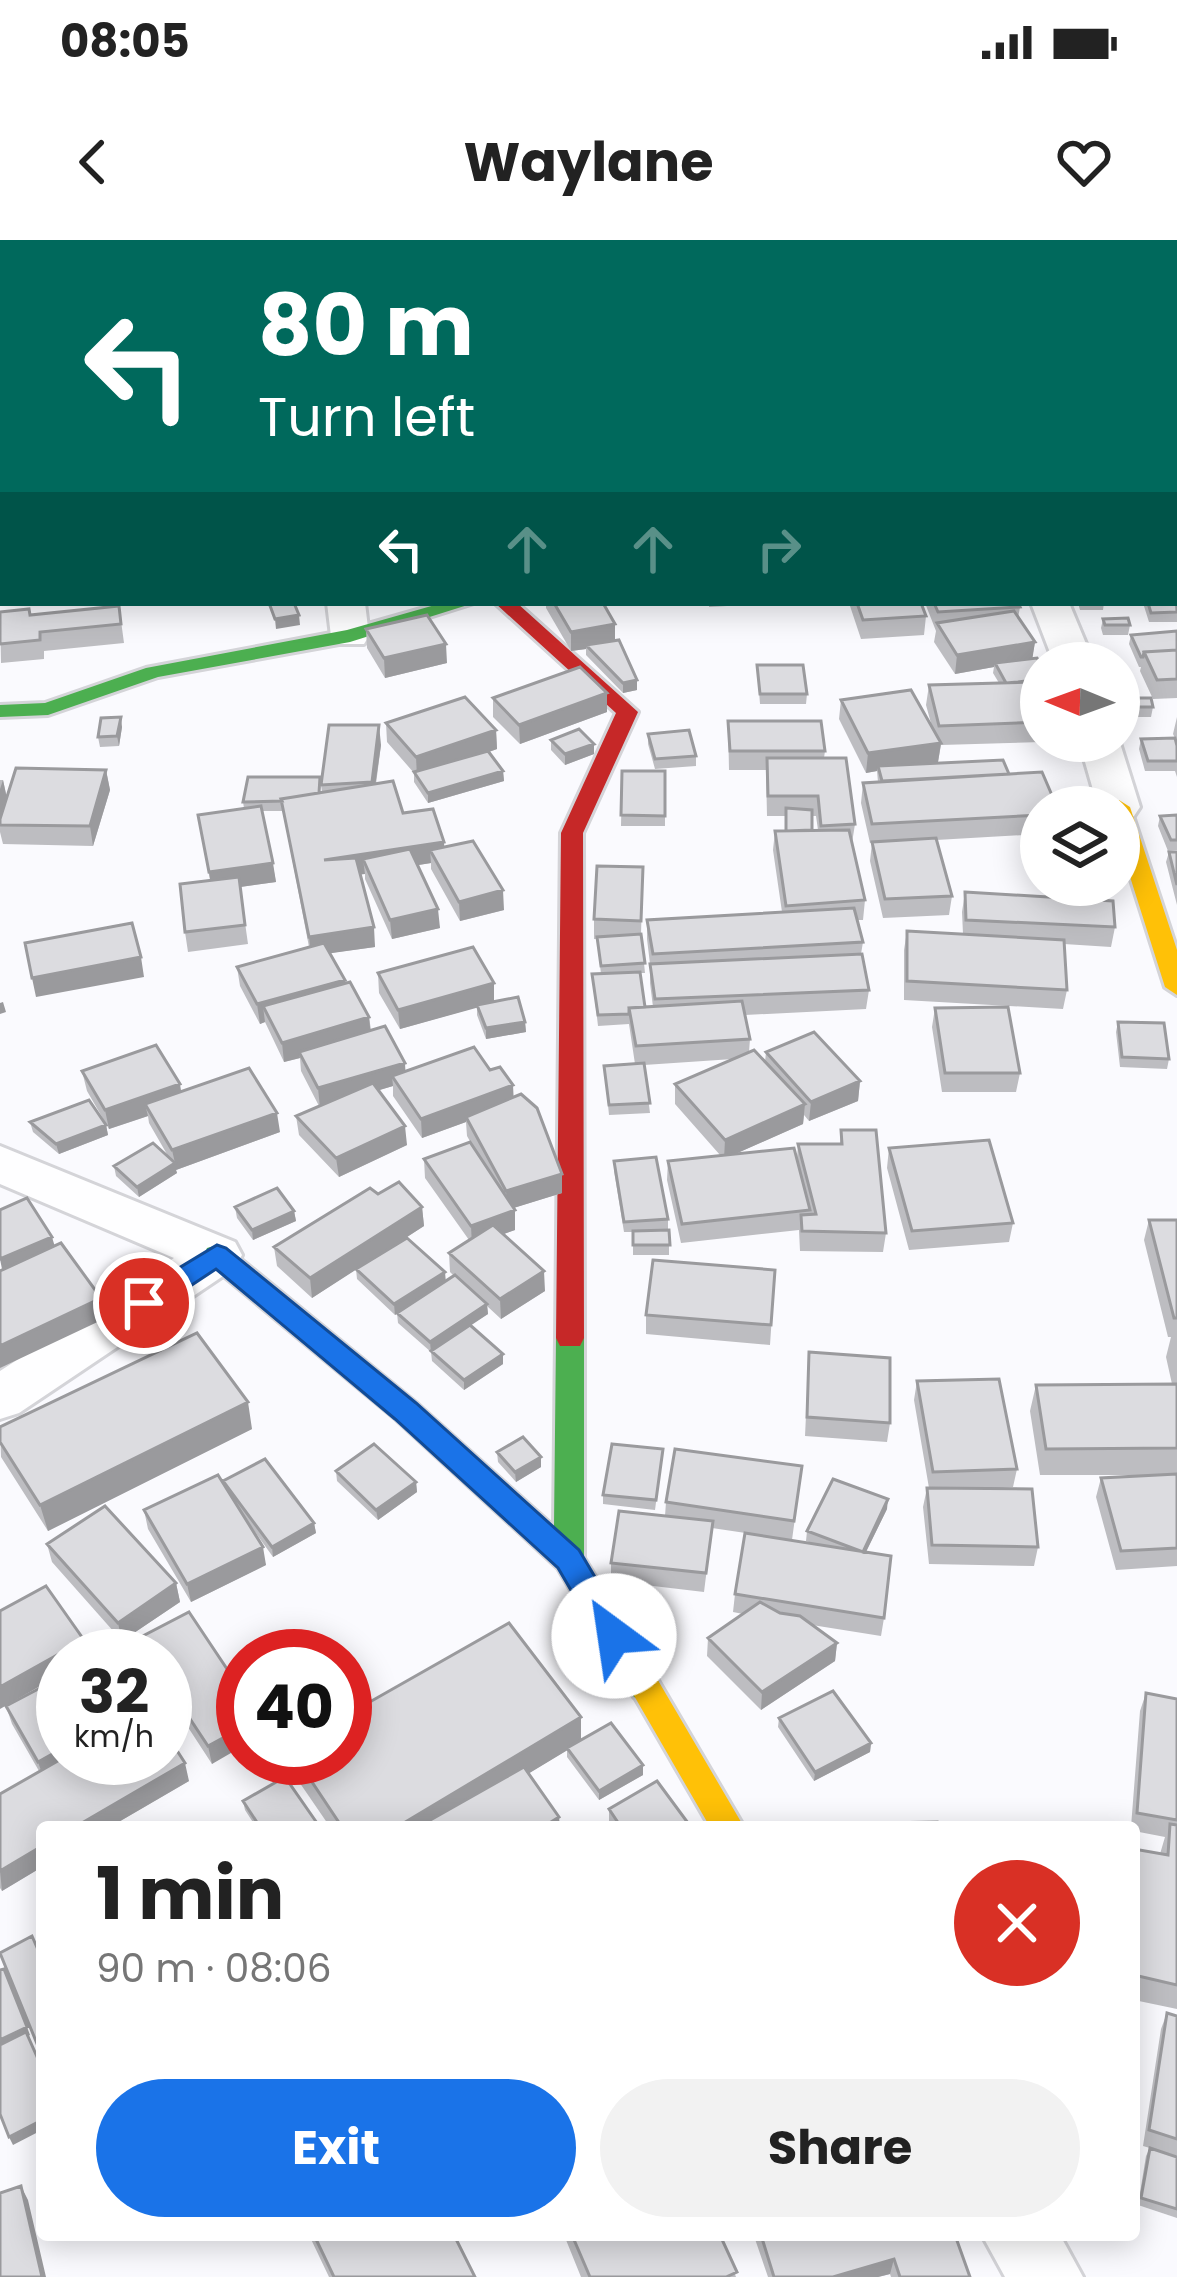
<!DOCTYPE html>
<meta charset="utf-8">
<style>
body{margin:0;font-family:Poppins,sans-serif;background:#f2f2f2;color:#222;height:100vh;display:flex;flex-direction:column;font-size:45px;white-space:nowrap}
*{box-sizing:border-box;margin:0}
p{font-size:39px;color:#767676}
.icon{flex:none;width:66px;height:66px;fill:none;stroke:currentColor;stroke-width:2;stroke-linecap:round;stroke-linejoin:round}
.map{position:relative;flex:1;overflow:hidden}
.sheet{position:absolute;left:36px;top:1581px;width:1104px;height:420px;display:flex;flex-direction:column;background:#fff;border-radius:12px;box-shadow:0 6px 30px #0003}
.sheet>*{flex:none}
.banner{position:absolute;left:0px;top:0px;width:1179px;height:366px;box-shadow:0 6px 30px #0003;background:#00695c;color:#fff;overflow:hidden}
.needle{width:78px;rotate:271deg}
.tools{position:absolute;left:1020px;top:402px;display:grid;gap:24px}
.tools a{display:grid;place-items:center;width:120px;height:120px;border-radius:50%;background:#fff;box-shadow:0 6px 30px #0003;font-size:60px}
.speed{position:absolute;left:36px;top:1389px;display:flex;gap:24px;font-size:60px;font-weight:700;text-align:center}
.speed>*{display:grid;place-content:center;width:156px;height:156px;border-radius:50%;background:#fff;box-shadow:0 6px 30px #0003;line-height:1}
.speed small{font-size:30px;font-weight:400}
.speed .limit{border:18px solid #d22;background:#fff;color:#111}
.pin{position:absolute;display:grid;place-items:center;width:102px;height:102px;color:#fff;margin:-51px;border:6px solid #fff;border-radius:50%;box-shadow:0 3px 12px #0007}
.me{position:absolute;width:132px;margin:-66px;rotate:329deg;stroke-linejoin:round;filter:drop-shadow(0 0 9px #0008)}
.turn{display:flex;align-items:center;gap:42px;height:252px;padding:0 60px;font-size:54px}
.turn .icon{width:156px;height:156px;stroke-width:2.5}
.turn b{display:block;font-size:84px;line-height:102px}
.lanes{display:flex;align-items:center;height:114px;padding:0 60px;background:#0003;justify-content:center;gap:60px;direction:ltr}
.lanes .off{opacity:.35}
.round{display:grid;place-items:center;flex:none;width:126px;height:126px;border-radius:63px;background:#f2f2f2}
.headline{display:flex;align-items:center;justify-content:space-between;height:204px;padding:0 60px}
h1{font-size:72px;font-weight:700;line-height:90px}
.primary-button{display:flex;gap:24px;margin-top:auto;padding:24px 60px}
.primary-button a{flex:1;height:138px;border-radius:72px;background:#1a73e8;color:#fff;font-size:48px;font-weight:700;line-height:138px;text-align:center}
.primary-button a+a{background:#f2f2f2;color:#222}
.status{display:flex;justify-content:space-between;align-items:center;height:84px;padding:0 60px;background:#fff;direction:ltr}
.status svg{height:33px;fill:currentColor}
header{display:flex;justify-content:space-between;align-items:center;height:156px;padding:0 60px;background:#fff;font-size:54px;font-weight:700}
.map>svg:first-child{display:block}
</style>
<div class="status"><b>08:05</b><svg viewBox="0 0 49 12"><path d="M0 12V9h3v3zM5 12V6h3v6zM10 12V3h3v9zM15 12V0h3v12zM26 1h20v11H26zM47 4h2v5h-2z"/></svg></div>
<header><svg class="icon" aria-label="back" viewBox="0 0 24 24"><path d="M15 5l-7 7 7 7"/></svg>Waylane<svg class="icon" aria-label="heart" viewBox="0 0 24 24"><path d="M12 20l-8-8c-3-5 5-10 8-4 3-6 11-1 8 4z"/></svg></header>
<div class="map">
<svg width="1177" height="2037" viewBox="0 0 1177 2037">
<rect width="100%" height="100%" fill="#fafafe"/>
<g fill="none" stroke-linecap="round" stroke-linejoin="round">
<defs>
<path id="street" d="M289 0H321L322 3H290Z
M686 0H719L721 3H688Z
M1176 19H1177V39H1176Z
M1176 233H1177V255H1176Z
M327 363H365L369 396 364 404H336L331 396Z
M1031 363H1069L1094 423H1054Z
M1119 500 1140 567 1134 576 1119 580V567H1098L1079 501Z
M0 906 235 1002 242 1015 235 1028 19 1173 0 1179V1131L174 1018 0 944Z
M982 1995H1060L1083 2037H1005Z"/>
<path id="fast" d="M442 363H474L350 402 158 437 48 475 0 477V465L45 463 146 428 347 390Z
M217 1005 227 1008 416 1163 554 1287 556 1098 560 1090H580L584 1098V1318L656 1437 661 1447 656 1457 645 1461 634 1457 558 1328 396 1179 207 1022 204 1015 207 1008Z"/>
<path id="slow" d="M1119 560 1130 567 1177 710V755L1165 747 1119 602V567H1108Z
M645 1433 656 1437 744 1587H710L629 1447 634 1437Z"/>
<path id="jam" d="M495 363H517L638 472 583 593 584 1098 580 1106H560L556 1098 561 593 616 473Z"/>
</defs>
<!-- street casing -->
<use href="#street" stroke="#d4d4d8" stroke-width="6"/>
<!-- fast casing -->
<use href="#fast" stroke="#d4d4d8" stroke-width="6"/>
<!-- slow casing -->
<use href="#slow" stroke="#d4d4d8" stroke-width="6"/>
<!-- jam casing -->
<use href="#jam" stroke="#d4d4d8" stroke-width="6"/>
<!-- street -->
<use href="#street" fill="#fefeff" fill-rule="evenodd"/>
<!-- fast -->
<use href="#fast" fill="#4caf50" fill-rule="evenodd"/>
<!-- slow -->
<use href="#slow" fill="#ffc107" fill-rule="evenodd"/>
<!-- jam -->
<use href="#jam" fill="#c62828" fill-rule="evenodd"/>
</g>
<!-- wall -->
<path fill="#bdbdc1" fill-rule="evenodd" d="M0 0 3 3V117H0Z
M249 0H274L275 3H250Z
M735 0H808V3H736Z
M992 0H1083L1082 3H993Z
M1085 0H1147L1146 3H1087Z
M0 229 3 234V279L0 280Z
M1177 352V382H1149L1143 363H1176Z
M546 363H603L615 384V400L637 440V450L623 453 586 415V409L571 411 546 368Z
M709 363H780L709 367Z
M849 363H921L926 376 924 395 861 399Z
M925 363H1018L1020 367 1018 378 1035 402 1032 418 1036 450 1041 468 1042 502 941 505 938 522 924 524 1009 534 1041 567V594L936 600 952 656 949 675 883 678 870 621 872 603H870L861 563 863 543 878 542 877 531 866 533 839 479 841 460 932 487 926 465 929 445 999 443 993 433 994 427 955 434 934 402 936 391Z
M1078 363H1104L1103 370H1080Z
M119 366 124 403 44 411V419L1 423 0 372 30 375Z
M1103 379 1130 385 1128 395H1103L1101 388Z
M366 389 447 423 385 438 367 408Z
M1177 391V458L1153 459 1140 431 1141 427H1139L1129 404 1131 395Z
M757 425 807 454 806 464H760Z
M607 453V472L520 504 493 477V458Z
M1130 458 1153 467 1151 477H1131L1128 468Z
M1177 477V502L1173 494Z
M728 481 825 511 824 518 855 584 852 603 865 660 863 680H857L863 702 861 714 869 750 866 769 745 775 750 799 749 812 765 822 766 812 860 841 858 861 809 881 804 875 803 884 737 913 797 920 798 904H840L841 890 886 993 883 1012 800 1011 799 990 681 1003 667 940 668 921 720 915 675 864V844L733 819 644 825 650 873 609 875 604 826 635 824 629 784 598 786 592 734H601L597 699H594V679L643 627 641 694 645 733H640L645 767H653L650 743V724L647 699V680L782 672 773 610 775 591H785L786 576H767L766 530H729ZM812 576H816L818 590H812Z
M386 483 496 490 497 509 489 512 503 531 504 541 428 563 414 542V533L387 502Z
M122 487 119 506 100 507 98 497Z
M648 494 696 516V526L655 529 648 504Z
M1141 499 1177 521V537L1175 531H1145L1139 509Z
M551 500 594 504V514L565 525 551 510Z
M381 505 376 544 403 573 444 607 504 670 460 681 431 629V623L418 625 440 688 392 699 365 639V634H360L375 707 330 713 345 743 369 777 371 790 406 831 490 830 513 845V857L562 934V953L513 968 515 990 503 994 545 1051 501 1079 487 1066 488 1074 470 1085 503 1124 464 1150 432 1121 431 1112 398 1083 397 1073 395 1075 357 1039 356 1029 312 1058 277 1026 274 1007 378 954 422 967 424 986 378 1016 445 1041 454 1036 450 1032 449 1013 469 1000 425 938 424 919 471 903 467 896 466 882 422 898 393 856V846L379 850 407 905 339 937 299 895 296 876 319 866 301 831 300 818 284 822 265 782 260 784 240 746 237 727 309 707 283 571H262L276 642 240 647 248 704 188 712 185 692 210 640 201 594 244 568 243 562 322 552 321 545Z
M106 530 110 550 93 606 3 604 0 592V540H3L7 558Z
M622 531H665V586H621Z
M1177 575V610L1168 611 1158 586 1160 576Z
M1169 612H1177V665L1166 622Z
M1070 645H1096L1095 648 1071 650Z
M965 652 1115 687 1111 707 1064 704 1067 750 1063 769 904 760V710L907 691 963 694 962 672Z
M378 733 494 743V762L525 782 526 792 486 799 477 775V767L400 789 379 753Z
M935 768 1020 833 1016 852H942L932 787Z
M1118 782 1169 819 1167 829 1120 827 1116 792Z
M82 831 181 851 280 892 176 930 177 933 139 957 116 936 114 926 168 916 149 883 148 876 109 889 87 851Z
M30 882 106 885 108 895 59 914 33 892Z
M889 908 1013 983 1009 1002 909 1010 887 928Z
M614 921 668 979V989L645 991 669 990V1015H633V992H624L614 931Z
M235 967 294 971 296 981 253 1000 237 978Z
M1149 980H1177V1326L1116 1330 1096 1257 1101 1238 1165 1235H1040L1030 1171 1036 1145 1172 1144 1166 1117 1171 1097H1168L1144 1000Z
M775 1030 770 1105 646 1094V1075Z
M809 1112 890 1183 887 1202 805 1196Z
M917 1141 1017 1229 1013 1247 985 1249 1038 1307 1034 1326 929 1324 923 1267 927 1248H929L914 1160Z
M0 1187 252 1189 48 1291 1 1217Z
M663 1209 655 1270 603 1264V1255Z
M497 1212 541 1227 516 1242 498 1222Z
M802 1226 792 1300 712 1288 704 1352 611 1341V1323L665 1276 666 1262Z
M336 1231 416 1242 417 1252 378 1280 337 1241Z
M224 1244 314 1283 316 1293 273 1317 245 1278 266 1325 191 1362 148 1289 144 1270Z
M887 1269 866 1312 884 1378 881 1396 812 1385 837 1403 835 1421 761 1470 707 1416 708 1398 743 1374 733 1372 735 1354 815 1304 806 1301 807 1291Z
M47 1304 176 1343 180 1362 122 1401 52 1322Z
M137 1399 243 1453 212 1524 165 1452V1416H142Z
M1146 1453 1177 1459V1769L1134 1760V1609L1160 1614 1165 1597 1134 1591V1587H1131L1140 1471Z
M6 1466 189 1541 110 1587H42V1627L2 1651 0 1648V1554L39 1531 12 1484Z
M581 1477V1500L643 1525V1535L599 1560 567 1517V1510L529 1533 560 1587H330L293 1533 291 1518H345Z
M779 1478 871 1503 870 1512 814 1541 778 1487Z
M243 1561 317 1583 318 1587H256L245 1570Z
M609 1569 691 1587H609Z
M1167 1773 1177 1776V1916L1143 1906 1161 1789Z
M1150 1908 1177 1917V1978L1138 1965 1146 1916Z
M309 1995H454L475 2037H329Z
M564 1995H720L736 2037H581Z
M744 1995H955L970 2037H891L890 2034 878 2037H768L755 1999 746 2001Z"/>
<!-- shaded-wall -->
<path fill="#9a9a9d" d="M299 375 300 385 276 389 275 379Z
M615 384V403L586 405V409L571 411V392Z
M1035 402 1032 421 995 423 994 427 955 434 957 415Z
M446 404 447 423 385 438 384 418Z
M1041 439V449L1005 454 1007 444Z
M637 440V450L623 453V443Z
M607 453V472L520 504 519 485Z
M121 477 122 487 119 506 117 496Z
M379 485 381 505 373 561 372 542Z
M496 490 497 509 417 537 416 517Z
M941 503 938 522 879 531 878 526 877 531 866 533 868 513Z
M594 504V514L565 525V514Z
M106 530 110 550 93 606 90 586Z
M503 531 504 541 428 563V553Z
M3 540 7 559 0 585V549Z
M444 602 445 621 430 610 431 623 369 633 363 619 365 634 326 639 324 620Z
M273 623 276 642 212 651 209 632Z
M503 650 504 670 460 681 459 662Z
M438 669 440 688 392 699 390 680Z
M374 687 375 707 311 716 309 697Z
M141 717 144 737 36 757 32 738Z
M345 740 347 759 263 766 265 782 260 784 257 764Z
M494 743V763L400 789 398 770Z
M3 762 6 772 0 774V763Z
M369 777 371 797 299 812 300 818 284 822 282 803Z
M525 782 526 792 486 799V788Z
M405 823 406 842 392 836 393 846 320 868 318 848Z
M860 841 858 861 809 881 811 862Z
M180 844 183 863 145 864 148 876 109 889 105 870Z
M513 845 514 865 466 877V882L422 898 421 879Z
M805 864 803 884 724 919 725 900Z
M277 873 280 892 176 930 177 933 139 957 137 947 175 923 172 910Z
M106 885 108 895 59 914 56 904Z
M405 886 407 905 339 937 336 918Z
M562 934V953L507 970 506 951Z
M422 967 424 986 312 1058 310 1038Z
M515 970V990L472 1006 471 986Z
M294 971 296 981 253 1000 252 990Z
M52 997 55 1007 2 1029 0 1019Z
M544 1031 545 1051 501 1079 500 1059Z
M445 1032 446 1043 395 1075 394 1064Z
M101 1058 106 1078 0 1128V1106Z
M487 1064 488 1074 431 1112 430 1102Z
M503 1114V1124L464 1150V1140Z
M248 1162 252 1189 48 1291 40 1265Z
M541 1217V1227L516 1242 515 1232Z
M416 1242 417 1252 378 1280 376 1270Z
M888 1259 887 1269 861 1322 863 1312Z
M314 1283 316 1293 273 1317 272 1307Z
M263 1307 266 1325 191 1362 187 1344Z
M176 1343 180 1362 122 1401 118 1383Z
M84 1400 88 1416H63V1433L0 1469V1447Z
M837 1403 835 1421 761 1470 762 1452Z
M581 1477V1502L440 1587H397Z
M243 1487V1506L212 1524 208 1506Z
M871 1503 870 1512 814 1541 815 1532Z
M63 1508V1518L44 1539 38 1522Z
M185 1523 189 1541 110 1587H75Z
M643 1525V1535L599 1560V1551Z
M559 1577 560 1587H543Z
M42 1606V1627L2 1651 0 1631Z
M27 1787 30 1795 0 1810V1800Z
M42 1880V1890L13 1905 9 1897Z
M21 1946 28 1960 46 2037H42Z
M746 1995H756L755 1999 746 2001Z
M894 2019 890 2034 878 2037H833Z"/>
<!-- building -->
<path fill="#dcdce0" stroke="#9a9a9d" stroke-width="3" d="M0 0H32L30 3H3V39H0Z
M495 0H522V3H495Z
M541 0H629L630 3H542Z
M834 0H888L890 3H835Z
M0 50H3L2 99H0Z
M3 172V197H0V173Z
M0 229H2V260L0 261Z
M1176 349 1177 372 1151 373 1148 363H1176Z
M269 363H294L299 375 275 379Z
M554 363H603L615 384 571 392Z
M857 363H921L926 376 863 380Z
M934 363H1018L1020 367 938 372Z
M119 366 121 384 40 392V400L0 404V372L29 369 30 375Z
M1014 371 1035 402 957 415 937 383Z
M427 375 446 404 384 418 366 389Z
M1128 378 1130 385H1105L1103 379Z
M1177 391V410L1144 412 1143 417H1141L1131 395Z
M619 400 637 440 623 443 586 405Z
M1177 410V439L1157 440 1144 412Z
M1037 418 1041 424V439L1018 442 1006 443 995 423Z
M757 425H803L807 454H760Z
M580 427 607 453 519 485 493 458Z
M1033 442 1041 468V482L939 486 929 445Z
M911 450 941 503 868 513 841 460Z
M465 457 496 490 416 517 386 483Z
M1130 458H1151L1153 467H1133Z
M121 477 117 496 98 497 101 478Z
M728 481H821L825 511H730Z
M329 485H379L372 542 321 545Z
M579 489 594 504 565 514 551 500Z
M689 490 696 516 655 519 648 494Z
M1175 498 1177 506V521H1148L1141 499Z
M488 511 503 531 428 553 414 532Z
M767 518H846L855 584 821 586 818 556H768Z
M1003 520 1009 534 882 541 878 526Z
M16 528 106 530 90 586 0 585V579Z
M622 531H665V576L621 575Z
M1042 532 1057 567H1041V575L872 584 863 543Z
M248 537H320L319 553 281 559 282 561 243 562Z
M393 541 403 573 433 569 444 602 324 620 356 618 374 687 309 697 281 559Z
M261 566 273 623 209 632 198 575Z
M786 568 812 570V590L786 591Z
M1177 575V600H1171L1160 576Z
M849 590 865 660 786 666 775 591Z
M936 598 952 656 885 659 872 602Z
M473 601 503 650 459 662 430 610Z
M410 609 438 669 390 680 363 619Z
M1169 612H1177V645Z
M597 626 643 627 641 681 594 679Z
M239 637 245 685 185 692 180 644Z
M965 652 1113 661 1115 687 966 680Z
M854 668 863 702 653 714 647 680Z
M132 683 141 717 32 738 25 703Z
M907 691 1064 700 1067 750 907 741Z
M641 694 645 723 601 726 597 697Z
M324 703 345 740 257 764 237 727Z
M473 707 494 743 398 770 378 733Z
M862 714 869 750 655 759 650 724Z
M640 732 645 767 629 768V774L598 775 592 734Z
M350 742 369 777 282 803 263 766Z
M518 757 525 782 486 788 477 765Z
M742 761 750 799 636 806 629 768Z
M1008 767 1020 833H945L935 768Z
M1118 782 1164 783 1169 819 1122 817Z
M385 786 405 823 318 848 299 812Z
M814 792 860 841 811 862 766 812Z
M156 805 180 844 105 870 82 831Z
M474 807 490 830 500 827 513 845 421 879 392 836Z
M754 810 805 864 725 900 675 844Z
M644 823 650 863 609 865 604 826Z
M249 828 277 873 172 910 145 864Z
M373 843 405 886 336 918 296 876Z
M521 854 537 868 562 934 506 951 466 877Z
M89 860 106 885 56 904 30 882Z
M841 890H876L886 993 802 991 801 975 816 974 798 904H842Z
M989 900 1013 983 912 991 889 908Z
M470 902 515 970 471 986 424 919Z
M153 903 175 923 137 947 114 926Z
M794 908 810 970 682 984 668 921Z
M656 917 668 979 624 982 614 921Z
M399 942 422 967 310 1038 274 1007 370 948 378 954Z
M277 948 294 971 252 990 235 967Z
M27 958 52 997 0 1019V970Z
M1149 980H1177V1078H1174Z
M493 985 544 1031 500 1059 449 1013Z
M669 990 670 1005H633V991Z
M407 998 445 1032 394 1064 356 1029Z
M61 1003 101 1058 0 1106V1031Z
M653 1020 775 1030 771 1085 646 1075Z
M455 1035 487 1064 430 1102 397 1073Z
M470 1085 503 1114 464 1140 431 1111Z
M197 1093 248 1162 40 1265 0 1202V1187Z
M809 1112 890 1118V1183L807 1177Z
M999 1139 1017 1229 933 1232 917 1141Z
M1177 1144V1208L1046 1209 1036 1145Z
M523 1197 541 1217 515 1232 497 1212Z
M374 1204 416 1242 376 1270 336 1231Z
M612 1204 663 1209 656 1260 603 1255Z
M675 1209 802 1226 794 1281 666 1262Z
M265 1219 314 1283 272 1307 223 1241Z
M1177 1234V1308L1121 1311 1101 1238Z
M218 1235 263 1307 187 1344 144 1270Z
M833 1239 888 1259 863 1312 807 1291Z
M927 1248 1032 1249 1038 1307 932 1305Z
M105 1266 176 1343 118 1383 47 1304Z
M619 1271 713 1281 706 1333 611 1323Z
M745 1293 891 1316 884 1378 735 1354Z
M46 1346 84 1400 0 1447V1371Z
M760 1362 780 1373 800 1376 837 1403 762 1452 708 1398Z
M189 1372 243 1453V1487L208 1506 165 1441V1416H149L137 1399Z
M509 1383 581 1477 397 1587H342L296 1518H345V1476Z
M123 1404 131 1416H100Z
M63 1436V1508L38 1522 6 1466Z
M833 1451 871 1503 815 1532 779 1478Z
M1146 1453 1177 1459V1580L1137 1573Z
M611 1483 643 1525 599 1551 567 1508Z
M165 1492 185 1523 75 1587H42V1606L0 1631V1554L63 1518H165Z
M524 1527 559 1577 543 1587H418Z
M285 1537 317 1583 311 1587H260L243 1561Z
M657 1541 691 1587H621L609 1569Z
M937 1582V1587H883L882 1583Z
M1170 1584 1177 1585V1745L1134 1735V1609L1168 1615Z
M32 1696 42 1719V1816L0 1713Z
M4 1729 27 1787 0 1800V1730Z
M1167 1773 1177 1776V1899L1149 1890Z
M26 1792 42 1828V1880L9 1897 0 1874V1805Z
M1150 1908 1177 1917V1969L1141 1958Z
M21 1946 42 2037H0V1953Z
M314 1995H454L475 2037H334Z
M572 1995H720L737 2032 726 2037H590Z
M761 1995H955L970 2037H900L894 2019 833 2037H774Z"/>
<!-- route -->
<path fill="#1a73e8" stroke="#114b97" stroke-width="3" d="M217 1005 226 1008 416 1163 579 1310 630 1396 625 1405 614 1409 603 1405 558 1328 395 1179 216 1029 154 1070H134L130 1063 134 1055Z"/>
</svg>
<div class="tools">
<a><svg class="needle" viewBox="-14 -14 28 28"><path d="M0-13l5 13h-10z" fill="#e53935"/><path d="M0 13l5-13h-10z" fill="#767676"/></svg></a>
<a><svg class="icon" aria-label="layers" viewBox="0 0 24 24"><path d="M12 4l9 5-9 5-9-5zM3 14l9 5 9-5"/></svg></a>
</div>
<div class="speed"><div>32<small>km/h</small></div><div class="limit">40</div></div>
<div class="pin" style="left:144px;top:1063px;background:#d93025"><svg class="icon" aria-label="arrive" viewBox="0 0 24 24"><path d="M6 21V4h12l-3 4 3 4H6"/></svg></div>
<svg class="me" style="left:614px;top:1396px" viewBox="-20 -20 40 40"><circle r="19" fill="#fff"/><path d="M0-13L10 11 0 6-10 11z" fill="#1a73e8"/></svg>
<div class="banner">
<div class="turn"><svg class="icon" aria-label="left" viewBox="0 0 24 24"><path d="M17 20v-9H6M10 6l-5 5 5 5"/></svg><div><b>80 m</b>Turn left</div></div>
<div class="lanes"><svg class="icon" aria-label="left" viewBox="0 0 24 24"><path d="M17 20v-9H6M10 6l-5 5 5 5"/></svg><svg class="icon off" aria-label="ahead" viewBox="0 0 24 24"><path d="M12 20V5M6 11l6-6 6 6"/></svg><svg class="icon off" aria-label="ahead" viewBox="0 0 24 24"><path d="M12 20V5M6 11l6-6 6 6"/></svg><svg class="icon off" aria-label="right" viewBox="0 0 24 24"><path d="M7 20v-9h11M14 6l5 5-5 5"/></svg></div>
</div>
<section class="sheet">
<div class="headline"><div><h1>1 min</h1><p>90 m · 08:06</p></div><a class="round" style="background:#d93025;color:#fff"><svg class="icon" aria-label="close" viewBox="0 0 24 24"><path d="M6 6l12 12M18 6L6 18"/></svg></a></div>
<div class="primary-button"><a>Exit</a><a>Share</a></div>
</section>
</div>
